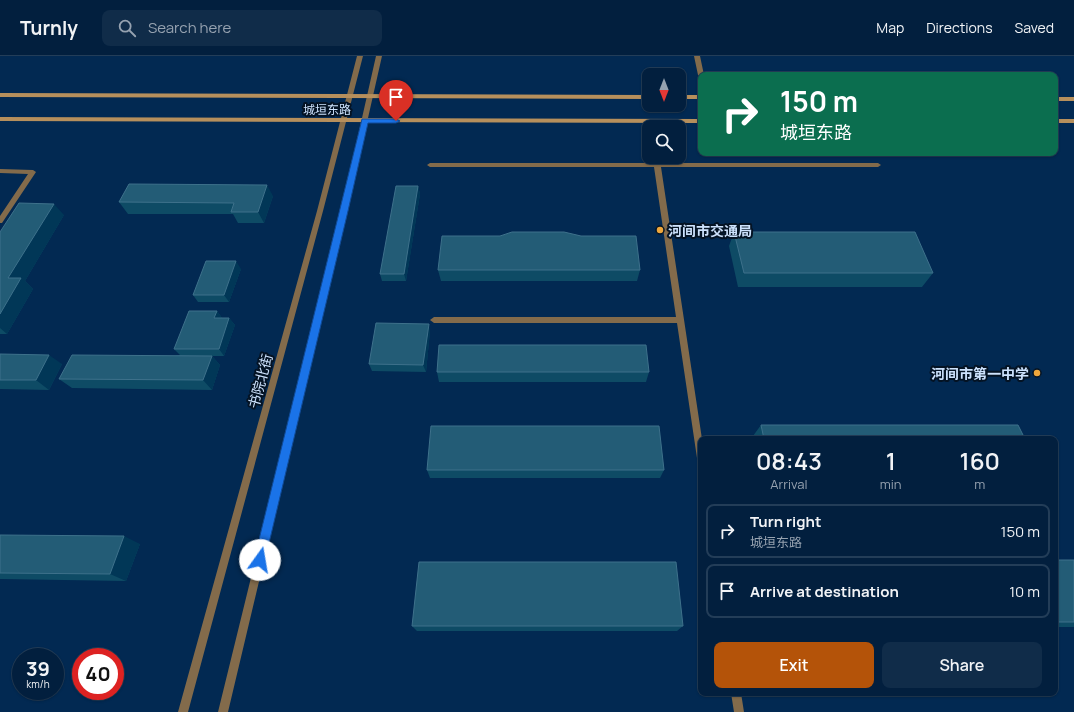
<!DOCTYPE html>
<meta charset="utf-8">
<style>
body{margin:0;font-family:Manrope,"Noto Sans SC",sans-serif;background:#102c49;color:#f1f3f6;height:100vh;display:flex;flex-direction:column;font-size:15px;white-space:nowrap}
*{box-sizing:border-box;margin:0}
p{font-size:13px;color:#96a2b0}
.icon{flex:none;width:22px;height:22px;fill:none;stroke:currentColor;stroke-width:2;stroke-linecap:round;stroke-linejoin:round}
.map{position:relative;flex:1;overflow:hidden}
.side{position:absolute;left:698px;top:380px;width:360px;height:260px;display:flex;flex-direction:column;background:#021f3e;border-radius:8px;box-shadow:0 1px 3px #0004,0 0 0 1px #233d58}
.side>*{flex:none}
.banner{position:absolute;left:698px;top:16px;width:360px;height:84px;border-radius:8px;box-shadow:0 1px 3px #0004,0 0 0 1px #233d58;background:#0b6e4f;color:#fff;overflow:hidden}
.needle{width:26px;rotate:180deg}
.fabs{position:absolute;left:642px;top:12px;display:grid;gap:8px}
.fabs a{display:grid;place-items:center;width:44px;height:44px;border-radius:8px;background:#021f3e;box-shadow:0 1px 3px #0004,0 0 0 1px #233d58;font-size:20px}
.speed{position:absolute;left:12px;top:592px;display:flex;gap:8px;font-size:20px;font-weight:700;text-align:center}
.speed>*{display:grid;place-content:center;width:52px;height:52px;border-radius:50%;background:#021f3e;box-shadow:0 1px 3px #0004,0 0 0 1px #233d58;line-height:1}
.speed small{font-size:10px;font-weight:400}
.speed .limit{border:6px solid #d22;background:#fff;color:#111}
.pin{position:absolute;display:grid;place-items:center;width:34px;height:34px;color:#fff;margin:-41px -17px;border-radius:50% 50% 50% 0;rotate:-45deg;box-shadow:0 0 4px #0007}
.pin .icon{rotate:45deg}
.me{position:absolute;width:44px;margin:-22px;rotate:13deg;stroke-linejoin:round;filter:drop-shadow(0 0 3px #0008)}
.turn{display:flex;align-items:center;gap:14px;height:84px;padding:0 16px;font-size:18px}
.turn .icon{width:52px;height:52px;stroke-width:2.5}
.turn b{display:block;font-size:28px;line-height:34px}
.eta{display:flex;justify-content:space-evenly;align-items:center;height:68px;text-align:center}
.eta b{font-size:24px;font-weight:600;line-height:28px}
.cta{display:flex;gap:8px;margin-top:auto;padding:8px 16px}
.cta a{flex:1;height:46px;border-radius:8px;background:#b45309;color:#fff;font-size:16px;font-weight:600;line-height:46px;text-align:center}
.cta a+a{background:#102c49;color:#f1f3f6}
ul{padding:0;list-style:none}
li{display:flex;align-items:center;gap:12px;height:54px;margin:0 8px 6px;padding:0 8px;border:2px solid #233d58;border-radius:8px}
li div{flex:1}
li b{display:block;font-size:15px}
li em{font-style:normal}
header{display:flex;align-items:center;gap:24px;box-sizing:border-box;height:56px;padding:0 20px;background:#021f3e;border-bottom:1px solid #233d58}
header strong{font-size:19px}
nav{display:flex;gap:22px;margin-inline-start:auto;font-size:14px}
.search{width:280px;height:36px;background:#102c49;display:flex;align-items:center;gap:10px;box-sizing:border-box;padding:0 14px;border-radius:8px;color:#96a2b0;font-size:15px}
.map>svg:first-child{display:block}
</style>
<header>
<strong>Turnly</strong>
<div class="search"><svg class="icon" aria-label="search" viewBox="0 0 24 24"><circle cx="10" cy="10" r="6"/><path d="M15 15l6 6"/></svg>Search here</div>
<nav><a>Map</a><a>Directions</a><a>Saved</a></nav>
</header>
<div class="map">
<svg width="1074" height="656" viewBox="0 0 1074 656">
<rect width="100%" height="100%" fill="#022952"/>
<g fill="none" stroke-linecap="round" stroke-linejoin="round">
<!-- service -->
<path fill="#836b4b" fill-rule="evenodd" d="M694 0H700L704 19H701V21L698 19Z
M650 63 653 65 654 71H649V72L647 65Z
M653 101H659L660 107H878L881 109 878 111H661L702 383H701V406L698 405 697 402 677 267H434L430 264 434 261H676L654 111H430L427 109 430 107H654Z
M0 113 33 114 36 116 2 167H0V160L28 118 0 117Z
M731 637H741L744 656H734Z"/>
<!-- tertiary -->
<path fill="#836b4b" fill-rule="evenodd" d="M357 0H363L323 155 188 656H178L317 155Z
M376 0H382L347 155 228 656H218L341 155Z"/>
<!-- secondary -->
<path fill="#b68f5c" fill-rule="evenodd" d="M0 37 649 39V43L0 41Z
M679 39H701V43H679Z
M1055 41H1074V45H1055Z
M0 61 701 63V67L0 65Z
M1055 63H1074V67H1055Z"/>
</g>
<!-- wall -->
<path fill="#0e4b65" d="M418 130 420 138 406 225H382L380 218Z
M273 140 264 167H238L233 158H128L119 146Z
M64 159 25 225 33 233 7 278H0V176Z
M734 176 933 217 922 231H738L729 190Z
M241 213 229 246H198L193 239Z
M438 214H640L637 225H441Z
M217 255 222 262H229L235 269 224 300H212L220 309 212 334 72 332 59 323 180 299 174 293Z
M430 275 426 316 372 315 369 308Z
M0 298 62 308 49 334 0 333Z
M437 316H649L646 326H439Z
M761 369 1025 383H754L753 380Z
M427 414H664L660 422H430Z
M0 479 140 488 126 525 0 523Z
M1055 504H1074V571H1055Z
M412 570H683L677 575H417Z"/>
<!-- shaded-wall -->
<path fill="#013757" d="M267 129 273 140 264 167 258 156Z
M418 130 420 138 406 225 404 218Z
M54 148 64 159 25 225 33 233 7 278 0 272V258L8 222Z
M236 205 241 213 229 246 224 239Z
M217 255 222 262H214Z
M229 262 235 269 224 300 219 293Z
M429 268 430 275 426 316 423 309Z
M49 299 62 308 49 334 36 324Z
M212 300 220 309 212 334 203 324Z
M124 480 140 488 126 525 110 518Z"/>
<!-- building -->
<path fill="#235c76" stroke="#3e718b" d="M129 128 267 129 258 156H231L234 147 119 146Z
M396 130H418L404 218H380Z
M19 147 54 148 8 222H21L0 258V176Z
M512 176H564L581 180H636L640 214H438L442 180H500Z
M734 176H915L933 217H744Z
M206 205H236L224 239H193Z
M189 255H217L214 262H229L219 293H174Z
M376 267 429 268 423 309 369 308Z
M439 289H646L649 316H437Z
M0 298 49 299 36 324H0Z
M72 299 212 300 203 324 59 323Z
M761 369H1018L1025 383H764Z
M431 370H659L664 414H427Z
M0 479 124 480 110 518 0 517Z
M1055 504H1074V566H1055Z
M419 506H676L683 570H412Z"/>
<!-- route -->
<path fill="#1a73e8" stroke="#114b97" d="M362 63H396L400 65 396 67H368L348 155 265 504 263 508 260 510 256 508 254 504Z"/>
<!-- markers -->
<g fill="#eea73c" stroke="#041324" stroke-width="1.5">
<circle cx="660" cy="174" r="4"/>
<circle cx="1037" cy="317" r="4"/>
</g>
<g text-anchor="middle" dominant-baseline="central" stroke-width="4" stroke-linejoin="round" paint-order="stroke">
<!-- far-street labels -->
<g font-size="12" fill="#cde2fd" stroke="#041324">
<text x="327" y="53">城垣东路</text>
</g>
<!-- poi labels -->
<g font-size="14" font-weight="bold" fill="#cde2fd" stroke="#041324" text-anchor="start">
<text x="668" y="174">河间市交通局</text>
<text x="1029" y="317" text-anchor="end">河间市第一中学</text>
</g>
<!-- street labels -->
<g font-size="14" fill="#cde2fd" stroke="#041324">
<text transform="translate(260 325) rotate(-75)">书院北街</text>
</g>
</g>
</svg>
<div class="fabs">
<a><svg class="needle" viewBox="-14 -14 28 28"><path d="M0-13l5 13h-10z" fill="#e53935"/><path d="M0 13l5-13h-10z" fill="#96a2b0"/></svg></a>
<a><svg class="icon" aria-label="search" viewBox="0 0 24 24"><circle cx="10" cy="10" r="6"/><path d="M15 15l6 6"/></svg></a>
</div>
<div class="speed"><div>39<small>km/h</small></div><div class="limit">40</div></div>
<div class="pin" style="left:396px;top:65px;background:#d93025"><svg class="icon" aria-label="arrive" viewBox="0 0 24 24"><path d="M6 21V4h12l-3 4 3 4H6"/></svg></div>
<svg class="me" style="left:260px;top:504px" viewBox="-20 -20 40 40"><circle r="19" fill="#fff"/><path d="M0-13L10 11 0 6-10 11z" fill="#1a73e8"/></svg>
<div class="banner">
<div class="turn"><svg class="icon" aria-label="right" viewBox="0 0 24 24"><path d="M7 20v-9h11M14 6l5 5-5 5"/></svg><div><b>150 m</b>城垣东路</div></div>
</div>
<section class="side">
<div class="eta">
<div><b>08:43</b><p>Arrival</p></div>
<div><b>1</b><p>min</p></div>
<div><b>160</b><p>m</p></div>
</div>
<ul>
<li><svg class="icon" aria-label="right" viewBox="0 0 24 24"><path d="M7 20v-9h11M14 6l5 5-5 5"/></svg><div><b>Turn right</b><p>城垣东路</p></div><em>150 m</em></li>
<li><svg class="icon" aria-label="arrive" viewBox="0 0 24 24"><path d="M6 21V4h12l-3 4 3 4H6"/></svg><div><b>Arrive at destination</b></div><em>10 m</em></li>
</ul>
<div class="cta"><a>Exit</a><a>Share</a></div>
</section>
</div>
